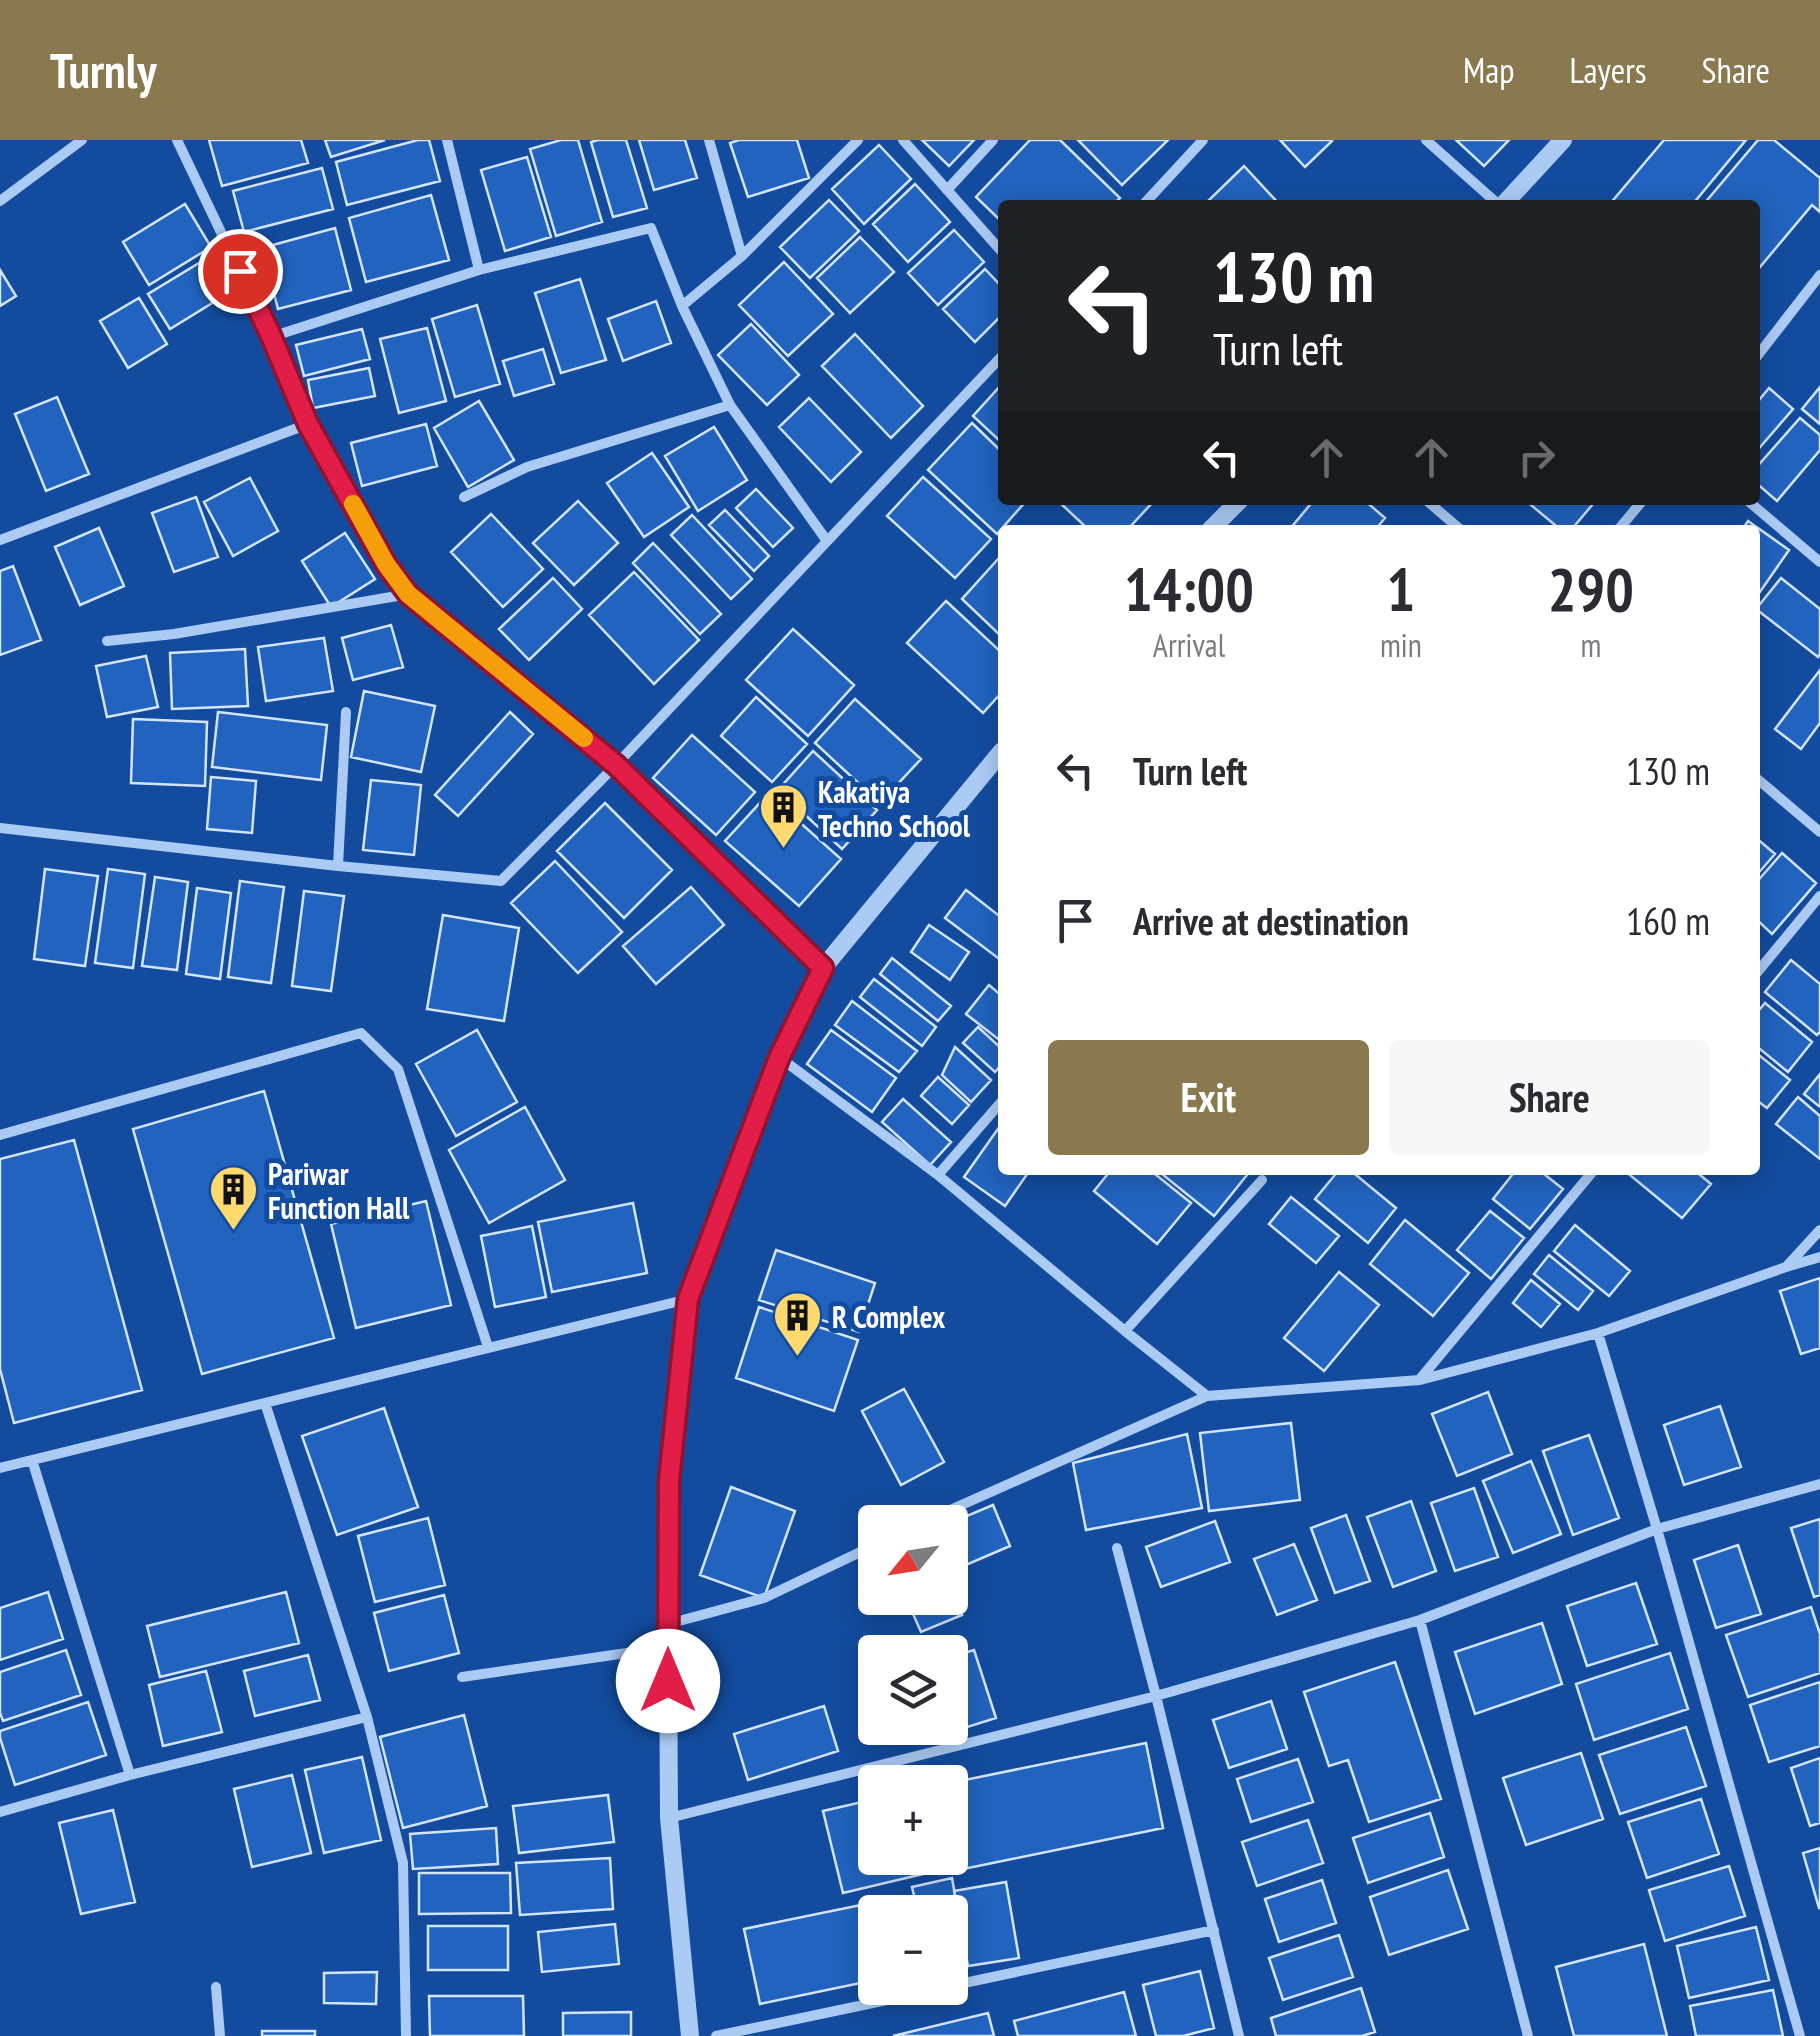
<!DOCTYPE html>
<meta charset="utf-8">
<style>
body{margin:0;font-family:"PT Sans Narrow",sans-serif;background:#f7f7f7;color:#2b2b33;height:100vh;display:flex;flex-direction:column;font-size:38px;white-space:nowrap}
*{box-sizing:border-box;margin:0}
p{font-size:32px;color:#7c7c81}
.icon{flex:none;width:55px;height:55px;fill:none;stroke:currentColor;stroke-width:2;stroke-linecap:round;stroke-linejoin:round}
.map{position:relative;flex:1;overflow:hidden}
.drawer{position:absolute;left:998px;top:385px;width:762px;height:650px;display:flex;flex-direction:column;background:#fff;border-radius:10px;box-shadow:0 5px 25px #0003}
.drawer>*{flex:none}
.guide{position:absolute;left:998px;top:60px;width:762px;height:305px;border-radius:10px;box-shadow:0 5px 25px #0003;background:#202124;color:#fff;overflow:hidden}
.needle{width:65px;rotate:240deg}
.buttons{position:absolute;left:858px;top:1365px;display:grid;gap:20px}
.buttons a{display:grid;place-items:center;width:110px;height:110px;border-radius:10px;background:#fff;box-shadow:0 5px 25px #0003;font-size:50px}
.pin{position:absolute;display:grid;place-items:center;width:85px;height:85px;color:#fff;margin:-42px;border:5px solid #fff;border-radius:50%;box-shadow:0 2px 10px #0007}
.me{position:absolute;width:110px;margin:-55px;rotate:0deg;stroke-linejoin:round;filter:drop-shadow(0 0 8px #0008)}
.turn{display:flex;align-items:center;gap:35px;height:210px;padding:0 50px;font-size:45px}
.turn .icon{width:130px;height:130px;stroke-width:2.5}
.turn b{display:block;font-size:70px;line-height:85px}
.lanes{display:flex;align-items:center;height:95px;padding:0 50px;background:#0003;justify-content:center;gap:50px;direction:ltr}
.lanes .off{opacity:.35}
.eta{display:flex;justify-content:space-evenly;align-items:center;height:170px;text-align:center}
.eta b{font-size:60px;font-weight:700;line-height:70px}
.action{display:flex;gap:20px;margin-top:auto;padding:20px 50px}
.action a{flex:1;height:115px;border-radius:10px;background:#8a794e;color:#fff;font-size:40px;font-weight:700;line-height:115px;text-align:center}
.action a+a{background:#f7f7f7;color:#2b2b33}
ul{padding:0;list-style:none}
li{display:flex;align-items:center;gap:30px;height:150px;padding:0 50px}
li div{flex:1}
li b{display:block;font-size:38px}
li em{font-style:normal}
header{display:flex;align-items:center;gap:60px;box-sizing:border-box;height:140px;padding:0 50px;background:#8a794e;color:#fff}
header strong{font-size:48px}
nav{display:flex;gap:55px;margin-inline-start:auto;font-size:35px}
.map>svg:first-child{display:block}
</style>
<header>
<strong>Turnly</strong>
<nav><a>Map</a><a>Layers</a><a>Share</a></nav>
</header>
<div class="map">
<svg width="1820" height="1896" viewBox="0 0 1820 1896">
<rect width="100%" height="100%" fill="#134c9f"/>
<!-- building -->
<path fill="#2163be" stroke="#d3e5fe" stroke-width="2.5" d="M209 0H301L308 23 222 46Z
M325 0H385L331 17Z
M418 0H429L440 41 347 65 336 22Z
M561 0H578L602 82 556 96 530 9Z
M598 0H626L647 68 613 77 591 2Z
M639 0H685L697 38 654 50Z
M739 0H797L809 38 748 57 730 3Z
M922 0H974L949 26Z
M1030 0H1060L1120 58 1113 65H1002V82L976 57Z
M1078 0H1168L1122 45Z
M1280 0H1331L1332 1 1305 27Z
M1456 0H1509L1484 26Z
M1664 0H1746L1692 65H1609Z
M1758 0H1774L1820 38V72L1812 65 1755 133V65H1703Z
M879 5 911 39 864 84 832 49Z
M527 17 551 97 505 111 481 30Z
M1244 26 1280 65H1213L1209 60Z
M322 28 333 69 244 92 233 51Z
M915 44 950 82 908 122 873 84Z
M431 55 449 120 366 142 349 78Z
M829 60 859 91 810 138 780 107Z
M185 64 211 107 149 145 123 102Z
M335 88 351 150 278 169 262 108Z
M954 90 984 122 938 165 908 133Z
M860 97 894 132 850 173 817 138Z
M209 117 230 152 170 189 148 154Z
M784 122 833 174 788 216 739 165Z
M985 129 1002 147V175L975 202 943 169Z
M0 130 16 156 0 166Z
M580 139 606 220 561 233 535 153Z
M139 158 167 204 128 228 100 181Z
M656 161 671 203 623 221 608 179Z
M477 165 500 244 455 257 432 179Z
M751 184 799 235 767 265 718 215Z
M427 188 446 261 399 273 380 199Z
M362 189 370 219 304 236 296 205Z
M855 194 923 266 891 298 822 226Z
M543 209 554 244 514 256 503 221Z
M369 228 375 256 313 268 308 240Z
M1002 244V303L973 276Z
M1820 247V284L1802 269Z
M1769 248 1793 269 1755 313V265Z
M57 257 89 334 46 351 15 274Z
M809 258 861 312 831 342 779 287Z
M479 261 514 320 468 347 434 288Z
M1800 278 1820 295V310L1777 361 1755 342V329Z
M972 283 1002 312V360H1027L997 394 928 330Z
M426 284 437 326 362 346 351 303Z
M714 287 747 340 698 371 665 316Z
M652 313 689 367 644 397 607 343Z
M923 337 991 399 955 438 887 376Z
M250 338 278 391 233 416 204 362Z
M756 349 793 388 773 407 736 368Z
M196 357 218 417 174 432 152 373Z
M1057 360H1152L1154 361 1127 390H1089Z
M1314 360H1364L1385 378 1375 390H1289Z
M1525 360H1588L1593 364 1571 390H1561Z
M578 361 618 403 574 445 533 403Z
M725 370 769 416 754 431 709 385Z
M491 374 543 429 503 467 451 412Z
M692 375 752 439 731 459 671 395Z
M1748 381 1789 410 1755 459V390H1742Z
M99 388 124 446 80 465 55 407Z
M345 393 375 439 331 467 302 421Z
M653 403 721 474 700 494 633 423Z
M999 418 1002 421V497L962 459Z
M13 426 41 500 0 515V431Z
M634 432 699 500 654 544 589 475Z
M553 438 582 469 529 520 499 489Z
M1781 438 1820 469V514L1818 517 1756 469Z
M946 461 1002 513V552L983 573 907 503Z
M391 485 403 527 353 540 342 498Z
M793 489 854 545 808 596 746 540Z
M324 498 333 551 266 561 258 507Z
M245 509 248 566 172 569 170 513Z
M146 516 158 567 107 577 96 526Z
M1820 530V583L1801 609 1775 589Z
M364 551 435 566 421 632 351 617Z
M756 557 807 604 772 642 721 596Z
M855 559 921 619 880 663 815 603Z
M218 572 327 585 321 640 212 627Z
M510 572 533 594 458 676 435 655Z
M133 579 207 582 205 646 131 643Z
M692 595 755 652 716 695 653 638Z
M813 611 877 670 842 709 778 650Z
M211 637 256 641 252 693 207 689Z
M371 640 421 645 414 715 363 710Z
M768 654 841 719 799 766 725 701Z
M605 663 672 730 624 778 557 711Z
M1755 697 1775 714 1755 737Z
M1782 713 1816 743 1772 794 1755 778V744Z
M555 721 622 792 578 833 511 763Z
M45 729 98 736 85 826 34 819Z
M108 729 145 734 133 828 95 823Z
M155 737 188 742 177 830 142 826Z
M240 741 284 747 271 843 228 837Z
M691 747 724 785 656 844 623 806Z
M197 748 231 753 220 839 186 834Z
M966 750 1002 778V821L945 778Z
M304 751 344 756 331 851 292 846Z
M443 775 519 788 504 881 427 869Z
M929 785 969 812 950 840 911 812Z
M892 818 951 866 938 881 880 834Z
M1791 820 1820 844V892L1817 895 1765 852Z
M874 839 936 887 922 906 860 857Z
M989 845 1002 856V902L966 874Z
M852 861 917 911 899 932 835 885Z
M1765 863 1812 902 1788 932 1755 905V875Z
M978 887 1002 909V924L995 932 963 903Z
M477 890 517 962 456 996 416 924Z
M831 890 896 938 872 972 807 924Z
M955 907 991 940 971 962 942 935Z
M1755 912 1790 940 1767 968 1755 959Z
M1820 934V967L1804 954Z
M938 937 969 965 952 984 921 956Z
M264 951 334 1198 202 1234 133 989Z
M1798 957 1820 976V1019L1776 984Z
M903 959 951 1002 930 1025 882 982Z
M525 967 565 1040 489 1083 449 1010Z
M1000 986 1002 988V1030H1030L1005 1066 964 1037Z
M74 1000 142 1250 14 1283 0 1229V1019Z
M1111 1030H1150L1191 1063 1157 1104 1094 1051Z
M1157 1030H1251L1214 1076Z
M1339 1030H1350L1396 1068 1368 1103 1315 1059Z
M1516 1030H1539L1563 1049 1530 1089 1493 1059Z
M1694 1030 1711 1044 1682 1078 1625 1031Z
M1291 1057 1339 1096 1316 1123 1269 1084Z
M426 1061 451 1165 356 1188 331 1084Z
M633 1063 647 1133 552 1152 538 1082Z
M1490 1071 1524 1098 1491 1139 1457 1110Z
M1405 1080 1469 1133 1433 1176 1370 1124Z
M1575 1085 1630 1131 1609 1156 1554 1111Z
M532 1086 546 1157 495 1167 481 1096Z
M776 1110 875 1143 859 1192 759 1160Z
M1549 1115 1593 1151 1578 1170 1534 1134Z
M1339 1132 1379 1165 1324 1231 1284 1198Z
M1820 1138V1208L1801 1214 1780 1151Z
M1531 1140 1560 1164 1541 1187 1513 1163Z
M759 1167 858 1200 834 1271 736 1238Z
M904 1249 944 1322 901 1345 862 1271Z
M1488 1252 1512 1314 1457 1336 1432 1274Z
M1720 1266 1741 1327 1684 1345 1664 1285Z
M384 1268 418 1367 337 1395 302 1296Z
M1291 1283 1300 1360 1209 1371 1200 1293Z
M1187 1294 1202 1368 1086 1390 1073 1323Z
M1589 1295 1619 1378 1573 1395 1543 1311Z
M1531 1321 1561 1394 1513 1413 1483 1341Z
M731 1347 795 1371 764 1458 700 1435Z
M1474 1348 1498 1417 1455 1431 1431 1363Z
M1411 1361 1436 1431 1393 1447 1367 1377Z
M993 1365 1010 1406 961 1427 950 1402V1383Z
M1346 1375 1370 1441 1335 1453 1311 1388Z
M428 1378 445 1445 375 1462 358 1396Z
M1820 1379V1455L1814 1457 1791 1388Z
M1215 1381 1230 1422 1161 1447 1146 1407Z
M1294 1404 1317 1460 1277 1475 1254 1419Z
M1738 1405 1761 1474 1716 1488 1694 1420Z
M1636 1443 1657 1504 1587 1526 1567 1466Z
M950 1445 962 1475 921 1492 906 1458H950Z
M48 1452 63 1499 0 1520V1468Z
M286 1452 299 1503 160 1537 147 1486Z
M444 1455 459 1513 389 1531 374 1473Z
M1811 1467 1820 1494V1533L1748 1557 1726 1495Z
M1542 1483 1562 1544 1475 1574 1455 1512Z
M66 1510 81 1555 3 1581 0 1573V1532Z
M974 1510 996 1578 926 1600 922 1588H950V1517Z
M1670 1513 1688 1569 1594 1600 1576 1544Z
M308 1515 320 1560 255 1576 244 1531Z
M1395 1522 1441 1659 1369 1682 1348 1620 1329 1626 1304 1552Z
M206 1531 222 1592 163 1606 149 1545Z
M1820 1542V1606L1769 1622 1750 1565Z
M1271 1561 1287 1609 1229 1628 1213 1580Z
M88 1562 106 1615 15 1645 0 1598V1591Z
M824 1566 838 1611 748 1640 734 1594Z
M464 1575 487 1666 403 1688 380 1597Z
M1686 1587 1706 1646 1620 1674 1599 1615Z
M1146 1603 1163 1688 939 1734 935 1718H950V1643Z
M1581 1613 1603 1679 1526 1705 1503 1638Z
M362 1617 381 1700 324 1713 305 1630Z
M1820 1618V1683L1810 1686 1791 1628Z
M1298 1619 1313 1662 1251 1682 1237 1639Z
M292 1635 311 1713 252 1727 234 1649Z
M608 1655 614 1702 519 1713 513 1666Z
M875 1659V1718H920L923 1734 843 1753 823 1671Z
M1701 1659 1719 1714 1647 1738 1628 1682Z
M113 1670 135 1762 81 1774 59 1683Z
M1430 1673 1444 1717 1368 1743 1353 1698Z
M1308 1680 1323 1723 1257 1746 1242 1702Z
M496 1688 498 1724 413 1729 410 1694Z
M1820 1708V1768H1819L1803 1713Z
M610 1718 613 1769 520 1775 516 1723Z
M1729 1726 1745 1776 1665 1801 1649 1750Z
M1448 1730 1468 1789 1389 1815 1370 1757Z
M419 1733H510L511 1773 419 1774Z
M952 1738 968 1826 950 1829V1772H918L912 1747Z
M1322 1740 1336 1783 1279 1802 1265 1759Z
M1006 1742 1019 1818 968 1826 954 1751Z
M895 1758 898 1772H875V1840L760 1864 744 1789Z
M615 1784 619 1824 542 1832 538 1792Z
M428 1786H508V1830H428Z
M1756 1787 1769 1840 1689 1858 1677 1806Z
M1339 1795 1353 1837 1283 1860 1269 1818Z
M1644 1804 1667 1896H1574L1556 1827Z
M1200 1831 1214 1888 1183 1896H1156L1143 1845Z
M377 1832 376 1864 324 1863V1833Z
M1361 1848 1375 1892 1362 1896H1276L1271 1878Z
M1773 1850 1783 1896H1696L1690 1866Z
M1124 1852 1136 1896H1018L1014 1881Z
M429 1856H523L524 1896H430Z
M631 1872V1896H563V1873Z
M988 1873 994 1896H893Z
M262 1891H315V1896H262Z"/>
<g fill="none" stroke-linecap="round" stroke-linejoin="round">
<!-- minor -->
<path stroke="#abcaf4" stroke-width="10" d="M177 0 271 197 308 284 386 424 409 454 616 625 823 828
M447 0 479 130
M709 0 742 116
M903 0 1002 112
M1426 0 1499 65
M947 50 993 0
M0 61 82 0
M1143 65 1203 0
M682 166 742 116 858 0
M271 197 479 130 651 88 682 166 730 265 827 401
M1755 219 1820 135
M464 357 527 327 730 265
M1426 360 1461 390
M1747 360 1820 422
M1618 390 1643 360
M0 400 308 284
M107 501 174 494 409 454
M1755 637 1820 692
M0 688 338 726 501 741 616 625 1002 216
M338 726 346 572
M1755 835 1820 756
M779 917 938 1035
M1002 961 938 1035 1125 1191 1207 1256
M0 995 361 893 398 929 488 1207
M1787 1126 1820 1090
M1125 1191 1262 1040
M1598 1193 1657 1389 1800 1896
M1420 1239 1594 1030
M265 1263 367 1577 403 1723 406 1896
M32 1320 130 1635
M0 1328 688 1159
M923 1382 1207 1256 1420 1240 1598 1193 1786 1127 1820 1117
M1117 1408 1156 1556 1239 1896
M1420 1480 1528 1896
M668 1484 764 1458 875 1405
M462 1537 668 1507
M0 1672 130 1635 367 1577
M669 1678 1156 1556 1420 1480 1657 1389 1820 1344
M950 1846 1214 1790
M216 1847 220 1896
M716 1896 944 1848"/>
<!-- tertiary -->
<path stroke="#abcaf4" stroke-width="18" d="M1503 65 1563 0
M1210 390 1240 360
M690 1896 669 1678 668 1484 669 1339 688 1159 779 917 823 828 1002 611"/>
</g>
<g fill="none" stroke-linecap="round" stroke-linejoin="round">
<defs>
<path id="route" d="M240 131 271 196 308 284 386 424 408 454 616 625 823 828 779 918 688 1159 669 1340 668 1541"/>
</defs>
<!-- route casing -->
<use href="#route" stroke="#92132f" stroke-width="25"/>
<!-- route -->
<use href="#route" stroke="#e11d48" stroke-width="18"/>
<!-- slow -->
<path stroke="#f59e0b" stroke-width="18" d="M353 364 386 424 408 454 584 598"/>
</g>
<!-- icons -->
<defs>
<symbol id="building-pin" viewBox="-11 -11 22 30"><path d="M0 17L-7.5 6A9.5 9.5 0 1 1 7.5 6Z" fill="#ffd96e" stroke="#134c9f"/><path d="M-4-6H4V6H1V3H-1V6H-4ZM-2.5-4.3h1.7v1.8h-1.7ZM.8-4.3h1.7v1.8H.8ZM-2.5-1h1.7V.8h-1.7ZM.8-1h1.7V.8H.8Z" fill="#111"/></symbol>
</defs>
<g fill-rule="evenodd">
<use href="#building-pin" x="756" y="640" width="55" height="75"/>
<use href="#building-pin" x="206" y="1022" width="55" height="75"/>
<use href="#building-pin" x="770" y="1148" width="55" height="75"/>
</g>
<g text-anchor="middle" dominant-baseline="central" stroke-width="10" stroke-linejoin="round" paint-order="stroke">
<!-- poi labels -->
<g font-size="30" font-weight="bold" fill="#fff" stroke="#134c9f" text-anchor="start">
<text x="818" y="651">Kakatiya<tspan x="818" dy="34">Techno School</tspan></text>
<text x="268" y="1033">Pariwar<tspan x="268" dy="34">Function Hall</tspan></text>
<text x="832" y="1176">R Complex</text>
</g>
</g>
</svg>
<div class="buttons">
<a><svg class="needle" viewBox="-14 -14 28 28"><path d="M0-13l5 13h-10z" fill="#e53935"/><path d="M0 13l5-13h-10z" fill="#7c7c81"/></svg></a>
<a><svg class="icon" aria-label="layers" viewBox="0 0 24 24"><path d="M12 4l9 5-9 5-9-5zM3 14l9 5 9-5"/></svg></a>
<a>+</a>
<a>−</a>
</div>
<div class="pin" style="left:240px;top:131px;background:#d93025"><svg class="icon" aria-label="arrive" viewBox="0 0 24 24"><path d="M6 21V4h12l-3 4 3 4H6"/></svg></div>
<svg class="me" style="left:668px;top:1541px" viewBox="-20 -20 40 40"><circle r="19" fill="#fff"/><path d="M0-13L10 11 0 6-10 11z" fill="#e11d48"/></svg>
<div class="guide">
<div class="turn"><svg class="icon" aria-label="left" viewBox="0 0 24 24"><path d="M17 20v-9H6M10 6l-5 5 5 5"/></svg><div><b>130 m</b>Turn left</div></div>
<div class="lanes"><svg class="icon" aria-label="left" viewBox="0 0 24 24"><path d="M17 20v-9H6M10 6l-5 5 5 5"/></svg><svg class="icon off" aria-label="ahead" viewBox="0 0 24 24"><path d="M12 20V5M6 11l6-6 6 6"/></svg><svg class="icon off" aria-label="ahead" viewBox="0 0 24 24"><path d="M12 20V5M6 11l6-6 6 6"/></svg><svg class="icon off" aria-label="right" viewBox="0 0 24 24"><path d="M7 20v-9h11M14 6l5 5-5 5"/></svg></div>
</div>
<section class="drawer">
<div class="eta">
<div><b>14:00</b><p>Arrival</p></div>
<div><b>1</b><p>min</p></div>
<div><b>290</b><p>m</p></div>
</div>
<ul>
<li><svg class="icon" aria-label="left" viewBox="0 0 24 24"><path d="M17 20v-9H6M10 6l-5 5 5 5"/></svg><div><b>Turn left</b></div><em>130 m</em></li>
<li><svg class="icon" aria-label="arrive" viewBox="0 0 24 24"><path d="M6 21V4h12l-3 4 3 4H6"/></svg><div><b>Arrive at destination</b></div><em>160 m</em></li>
</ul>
<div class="action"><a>Exit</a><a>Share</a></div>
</section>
</div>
